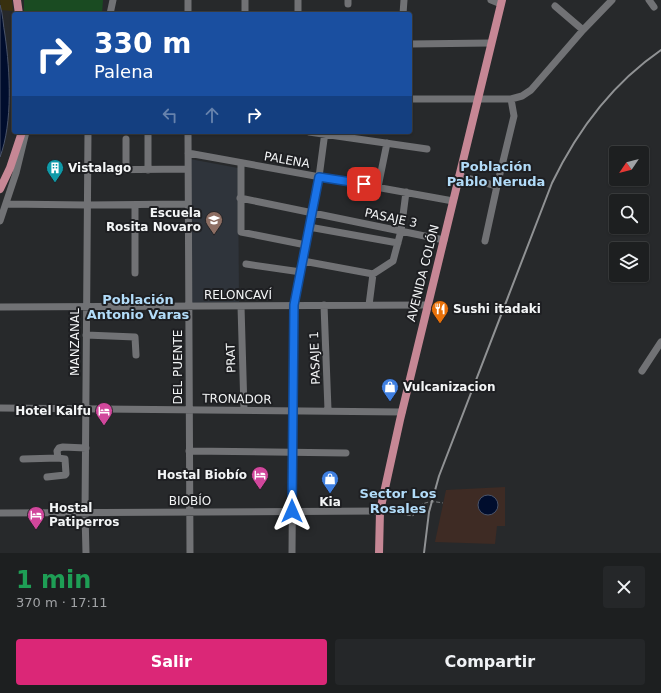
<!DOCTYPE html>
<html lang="es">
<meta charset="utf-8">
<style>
body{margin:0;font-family:"DejaVu Sans",sans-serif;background:#252729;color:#f1f3f6;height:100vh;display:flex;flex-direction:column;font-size:15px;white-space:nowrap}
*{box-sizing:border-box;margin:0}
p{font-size:13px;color:#a0a2a5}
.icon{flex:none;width:22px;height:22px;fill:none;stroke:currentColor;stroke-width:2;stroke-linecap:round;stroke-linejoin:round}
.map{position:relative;height:553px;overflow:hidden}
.panel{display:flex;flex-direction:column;background:#1d1f20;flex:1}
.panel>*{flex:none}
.hud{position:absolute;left:12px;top:12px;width:400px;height:122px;border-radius:4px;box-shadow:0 1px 3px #0004,0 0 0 1px #3b3d3e;background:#1a4fa0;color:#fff;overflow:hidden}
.needle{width:26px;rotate:235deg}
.tools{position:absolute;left:609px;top:146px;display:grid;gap:8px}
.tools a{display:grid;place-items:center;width:40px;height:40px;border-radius:4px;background:#1d1f20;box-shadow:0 1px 3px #0004,0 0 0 1px #3b3d3e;font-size:20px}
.pin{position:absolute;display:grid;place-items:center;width:34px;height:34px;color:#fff;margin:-17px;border-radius:8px;box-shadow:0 2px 6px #0006}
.me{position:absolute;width:44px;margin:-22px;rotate:0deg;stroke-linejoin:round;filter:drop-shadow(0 0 3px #0008)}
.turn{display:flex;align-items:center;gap:14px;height:84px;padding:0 16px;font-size:18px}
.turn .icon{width:52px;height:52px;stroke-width:2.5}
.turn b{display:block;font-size:28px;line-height:34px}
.lanes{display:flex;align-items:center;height:38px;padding:0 16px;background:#0003;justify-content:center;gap:20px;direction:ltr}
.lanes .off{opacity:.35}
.round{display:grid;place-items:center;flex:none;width:42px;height:42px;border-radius:4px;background:#252729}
.overview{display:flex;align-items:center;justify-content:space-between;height:68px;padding:0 16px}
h1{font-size:24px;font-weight:600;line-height:30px;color:#1e9e55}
.primary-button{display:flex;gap:8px;margin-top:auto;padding:8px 16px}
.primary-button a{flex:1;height:46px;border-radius:4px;background:#db2777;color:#fff;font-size:16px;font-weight:600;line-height:46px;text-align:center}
.primary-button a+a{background:#252729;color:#f1f3f6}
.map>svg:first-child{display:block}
</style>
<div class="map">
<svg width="661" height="553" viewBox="0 0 661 553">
<rect width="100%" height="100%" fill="#27292b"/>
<!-- industrial -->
<path fill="#3e2b24" d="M505 487V526H497L495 544 435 542 446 490Z"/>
<!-- built -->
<path fill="#2f343b" d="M190 159 238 168 239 302 189 303Z"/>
<!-- green -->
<path fill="#1a4b22" d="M24 0H103L102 14H24Z"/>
<!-- sand -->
<path fill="#38300f" d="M0 0H12L13 11 1 10Z"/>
<!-- water -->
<path fill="#000d2d" stroke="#495369" d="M0 5C3 14 3 25 5 35 10 71 13 122 0 157Z
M478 505a10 10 0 1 1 20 0a10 10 0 1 1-20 0Z"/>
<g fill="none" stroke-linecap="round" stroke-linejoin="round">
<!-- path -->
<path stroke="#797b7d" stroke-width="1" stroke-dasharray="4 2" stroke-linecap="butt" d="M389 512 413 516C418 502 429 500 443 503"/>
<!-- minor -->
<path stroke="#717275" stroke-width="7" d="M188 0V14
M245 0V14
M348 0V4
M491 0 501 4
M649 0 654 7
M555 6 583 30
M110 14 113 0
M298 14V0
M403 14 404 0
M410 44 491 43
M410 99H511L522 96 531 90 583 30 612 0
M148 132V170
M188 132 190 553
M309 132 427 149
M126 139V170
M188 153 453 201
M241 163V232L306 245
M88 170 188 169
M459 176 497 186
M378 187 387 143
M240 198 444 240
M6 204 87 205 188 204
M0 221 16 173 26 132
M309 227 398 243
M485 241 497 186 514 116 511 99
M303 261 373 274
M246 264 301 272
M135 273V205
M324 305 328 410
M369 305 373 274 393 261 401 231 406 192
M241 306 244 410
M0 307 428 305
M86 335 135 337 136 355
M642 371 661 342
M0 408 402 412
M189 451 346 453
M58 458 57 451 59 448 63 447 86 448
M23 459 58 458 65 459 66 474 65 475 47 477
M0 513 380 511
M86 553 85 513 88 132
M292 553 294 305 319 177 325 132"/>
<!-- major -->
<path stroke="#c68795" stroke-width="8" d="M17 0 19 14
M0 189 10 168 22 132
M379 553 380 511 400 420 502 0"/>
<!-- rail -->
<path stroke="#909294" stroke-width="2" d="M424 553 429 512 439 476 552 183C577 131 613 83 661 50"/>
</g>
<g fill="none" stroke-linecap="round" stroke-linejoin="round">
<defs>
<path id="route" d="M292 511 294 305 319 177 364 184"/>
</defs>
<!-- route casing -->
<use href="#route" stroke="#114b97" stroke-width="10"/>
<!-- route -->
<use href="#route" stroke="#1a73e8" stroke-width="7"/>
</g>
<!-- icons -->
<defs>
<symbol id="building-pin" viewBox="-11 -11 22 30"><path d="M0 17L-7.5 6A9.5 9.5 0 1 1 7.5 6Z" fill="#0f9aa8" stroke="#1e1f22"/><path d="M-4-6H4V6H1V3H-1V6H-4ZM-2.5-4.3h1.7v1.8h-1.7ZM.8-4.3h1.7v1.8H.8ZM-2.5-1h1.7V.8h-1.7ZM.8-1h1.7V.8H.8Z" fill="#fff"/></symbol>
<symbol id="school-pin" viewBox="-11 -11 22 30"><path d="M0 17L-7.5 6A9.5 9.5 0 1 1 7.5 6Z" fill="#8d6e63" stroke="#1e1f22"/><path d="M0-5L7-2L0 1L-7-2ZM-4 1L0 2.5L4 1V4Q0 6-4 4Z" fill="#fff"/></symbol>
<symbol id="restaurant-pin" viewBox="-11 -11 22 30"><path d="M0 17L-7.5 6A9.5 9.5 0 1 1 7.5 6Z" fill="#e8710a" stroke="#1e1f22"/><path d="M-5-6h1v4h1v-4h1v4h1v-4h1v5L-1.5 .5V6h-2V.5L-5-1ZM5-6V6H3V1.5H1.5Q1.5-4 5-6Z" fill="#fff"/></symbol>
<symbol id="shop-pin" viewBox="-11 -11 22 30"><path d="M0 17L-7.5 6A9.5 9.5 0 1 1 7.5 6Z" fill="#3f7fe0" stroke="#1e1f22"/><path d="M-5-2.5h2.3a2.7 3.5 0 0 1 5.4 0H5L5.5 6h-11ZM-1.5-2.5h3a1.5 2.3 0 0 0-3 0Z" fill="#fff"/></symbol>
<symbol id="hotel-pin" viewBox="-11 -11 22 30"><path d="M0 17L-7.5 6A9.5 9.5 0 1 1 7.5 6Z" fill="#d1479c" stroke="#1e1f22"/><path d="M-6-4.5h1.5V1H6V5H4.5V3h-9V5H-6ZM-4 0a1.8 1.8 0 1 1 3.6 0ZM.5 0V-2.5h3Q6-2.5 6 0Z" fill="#fff"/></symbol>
</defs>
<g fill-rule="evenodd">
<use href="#building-pin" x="45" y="158" width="20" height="27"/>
<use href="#school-pin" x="204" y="210" width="20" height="27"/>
<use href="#restaurant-pin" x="430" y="299" width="20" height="27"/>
<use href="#shop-pin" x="380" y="377" width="20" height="27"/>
<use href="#hotel-pin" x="94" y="401" width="20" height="27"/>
<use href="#hotel-pin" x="250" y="465" width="20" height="27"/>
<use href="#shop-pin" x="320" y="469" width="20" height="27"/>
<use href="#hotel-pin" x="26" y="505" width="20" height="27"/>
</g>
<g text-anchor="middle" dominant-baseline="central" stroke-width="4" stroke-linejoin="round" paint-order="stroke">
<!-- street labels -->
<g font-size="12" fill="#f3f5f6" stroke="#1e1f22">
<text transform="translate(287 160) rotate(10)">PALENA</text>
<text transform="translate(391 218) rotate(12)">PASAJE 3</text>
<text transform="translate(423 273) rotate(-76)">AVENIDA COLÓN</text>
<text x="238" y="295">RELONCAVÍ</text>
<text transform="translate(75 342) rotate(-90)">MANZANAL</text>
<text transform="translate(231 358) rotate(-92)">PRAT</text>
<text transform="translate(315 358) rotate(-92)">PASAJE 1</text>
<text transform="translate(178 367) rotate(-90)">DEL PUENTE</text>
<text transform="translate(237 399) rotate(1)">TRONADOR</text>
<text x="190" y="501">BIOBÍO</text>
</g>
<!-- poi labels -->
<g font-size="12" font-weight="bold" fill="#f3f5f6" stroke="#1e1f22" text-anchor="start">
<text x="68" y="168">Vistalago</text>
<text x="201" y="213" text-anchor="end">Escuela<tspan x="201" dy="14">Rosita Novaro</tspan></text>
<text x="453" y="309">Sushi itadaki</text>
<text x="403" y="387">Vulcanizacion</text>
<text x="91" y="411" text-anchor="end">Hotel Kalfu</text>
<text x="247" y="475" text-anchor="end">Hostal Biobío</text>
<text x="330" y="502" text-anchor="middle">Kia</text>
<text x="49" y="508">Hostal<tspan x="49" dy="14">Patiperros</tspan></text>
</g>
<!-- neighbourhood labels -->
<g font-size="13" font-weight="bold" fill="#b2dcf9" stroke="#1e1f22">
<text x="496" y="166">Población<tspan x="496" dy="15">Pablo Neruda</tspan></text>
<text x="138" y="299">Población<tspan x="138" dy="15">Antonio Varas</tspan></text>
<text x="398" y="493">Sector Los<tspan x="398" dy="15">Rosales</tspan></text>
</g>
</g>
</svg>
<div class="tools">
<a><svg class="needle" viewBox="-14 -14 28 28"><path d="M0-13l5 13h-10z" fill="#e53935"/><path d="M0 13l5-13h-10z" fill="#a0a2a5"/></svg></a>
<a><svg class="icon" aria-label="search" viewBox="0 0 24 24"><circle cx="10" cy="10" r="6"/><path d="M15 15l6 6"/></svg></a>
<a><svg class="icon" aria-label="layers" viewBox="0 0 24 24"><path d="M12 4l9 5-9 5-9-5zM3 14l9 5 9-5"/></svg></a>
</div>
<div class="pin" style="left:364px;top:184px;background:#d93025"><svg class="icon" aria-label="arrive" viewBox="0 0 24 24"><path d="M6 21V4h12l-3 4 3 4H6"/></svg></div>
<svg class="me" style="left:292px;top:511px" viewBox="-20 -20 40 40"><path d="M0-17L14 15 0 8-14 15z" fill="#1a73e8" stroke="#fff" stroke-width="4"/></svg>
<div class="hud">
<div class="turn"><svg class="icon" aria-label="right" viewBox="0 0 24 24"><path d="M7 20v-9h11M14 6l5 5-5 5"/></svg><div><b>330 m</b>Palena</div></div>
<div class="lanes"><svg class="icon off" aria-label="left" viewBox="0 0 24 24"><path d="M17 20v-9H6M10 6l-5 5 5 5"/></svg><svg class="icon off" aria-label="ahead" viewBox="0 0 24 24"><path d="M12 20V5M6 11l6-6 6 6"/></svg><svg class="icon" aria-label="right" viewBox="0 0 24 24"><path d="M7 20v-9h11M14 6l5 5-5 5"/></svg></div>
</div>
</div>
<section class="panel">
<div class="overview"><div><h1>1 min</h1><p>370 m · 17:11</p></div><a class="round"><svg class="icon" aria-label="close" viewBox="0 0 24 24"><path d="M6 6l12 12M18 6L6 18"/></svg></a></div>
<div class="primary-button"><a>Salir</a><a>Compartir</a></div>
</section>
